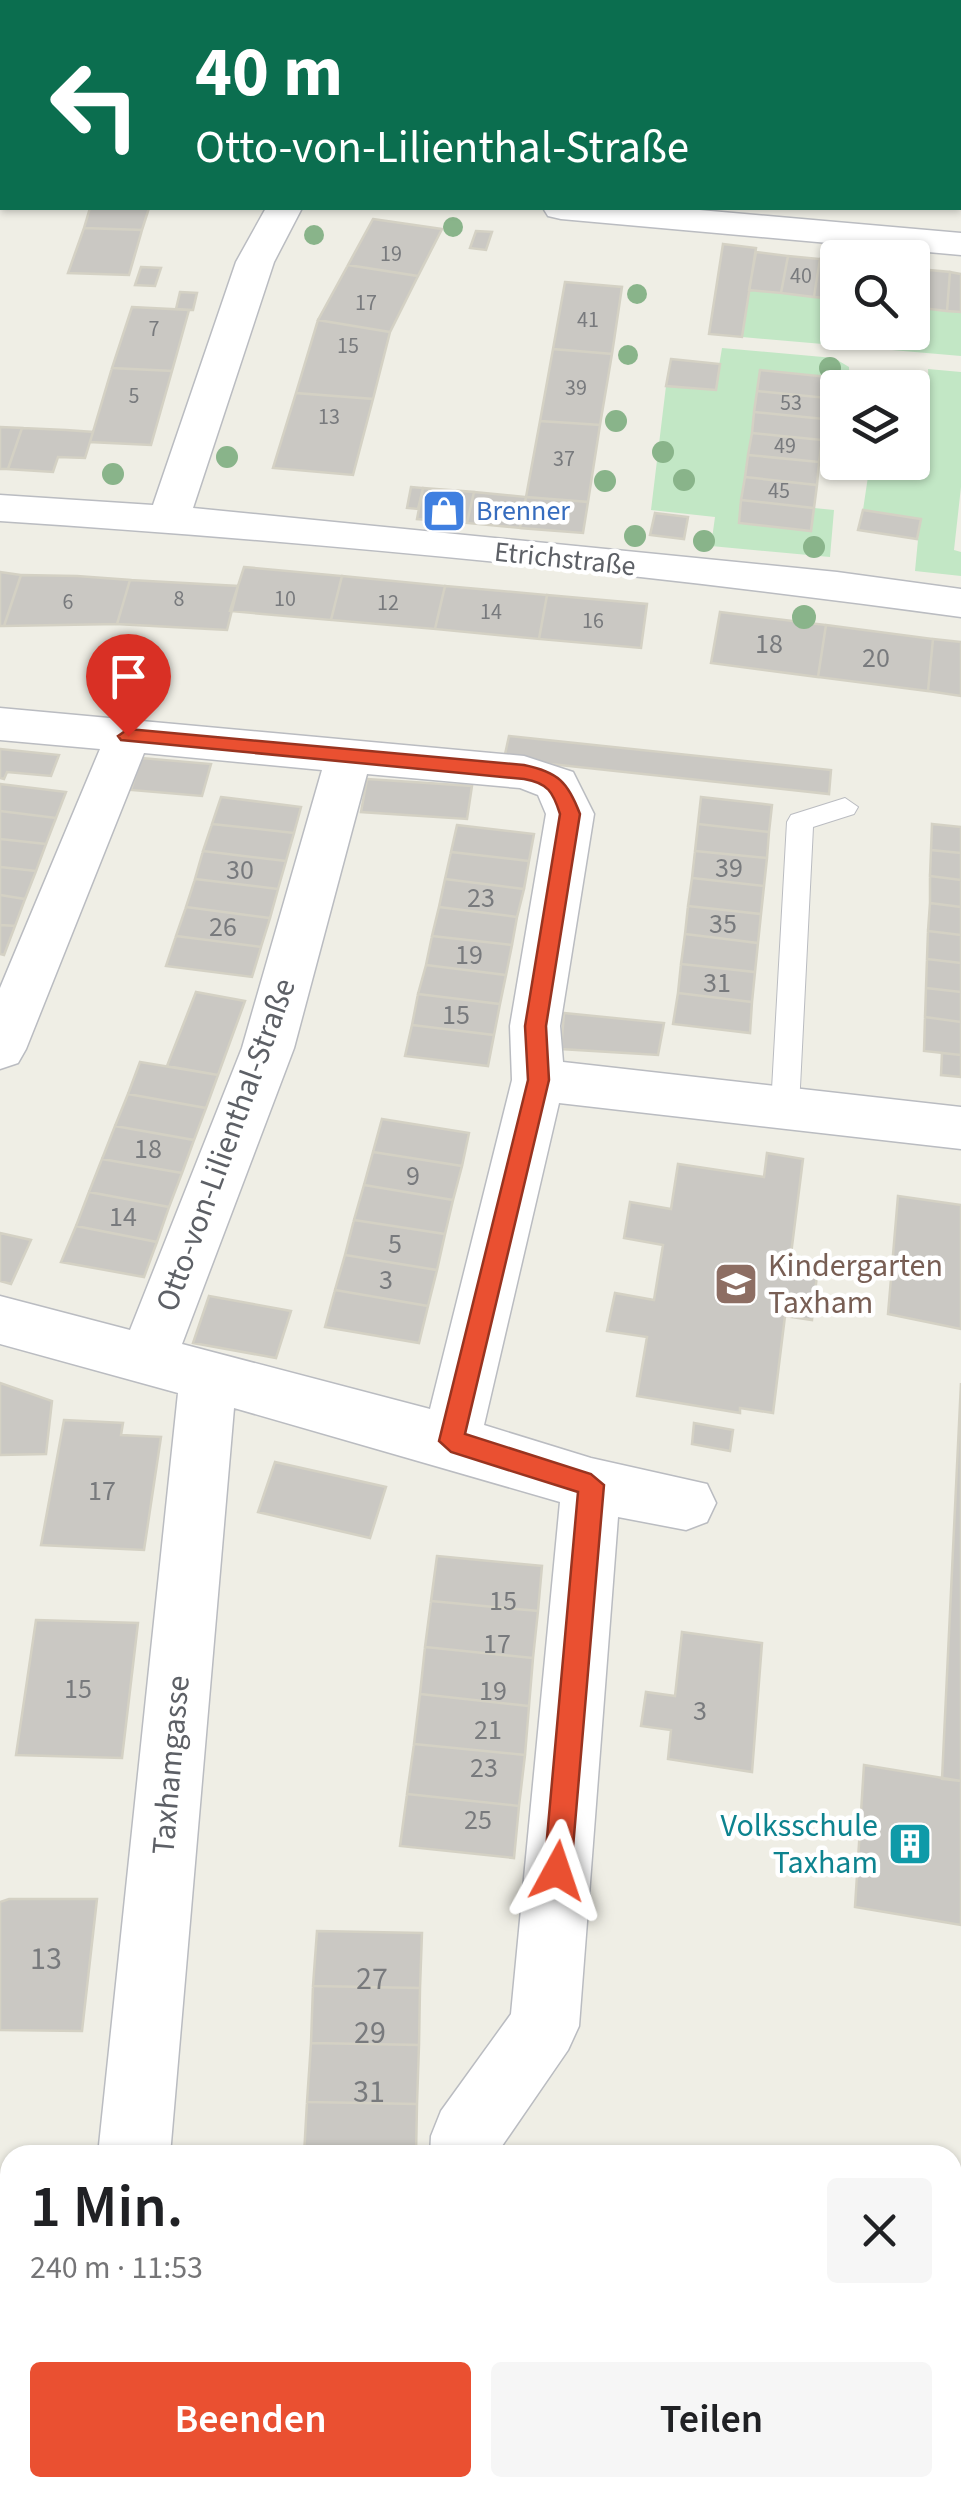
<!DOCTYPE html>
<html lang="de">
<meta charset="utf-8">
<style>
body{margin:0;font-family:"Source Sans 3",sans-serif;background:#f6f6f6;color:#202124;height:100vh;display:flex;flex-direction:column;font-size:38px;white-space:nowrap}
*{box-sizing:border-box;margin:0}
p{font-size:32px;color:#757577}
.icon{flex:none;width:55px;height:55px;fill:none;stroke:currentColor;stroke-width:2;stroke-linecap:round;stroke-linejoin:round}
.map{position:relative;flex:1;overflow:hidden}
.sheet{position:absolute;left:0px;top:2145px;width:962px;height:352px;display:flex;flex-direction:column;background:#fff;border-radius:30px 30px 0 0;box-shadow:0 2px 8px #0004}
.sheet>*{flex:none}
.banner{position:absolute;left:0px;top:0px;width:962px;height:210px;box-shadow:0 2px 8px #0004;background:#0b6e4f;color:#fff;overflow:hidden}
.fabs{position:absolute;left:820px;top:240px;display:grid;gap:20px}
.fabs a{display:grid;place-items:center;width:110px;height:110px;border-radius:10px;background:#fff;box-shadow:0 2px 8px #0004;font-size:50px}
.pin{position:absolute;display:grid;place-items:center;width:85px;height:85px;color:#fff;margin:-102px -42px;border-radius:50% 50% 50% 0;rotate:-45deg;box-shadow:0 0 10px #0007}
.pin .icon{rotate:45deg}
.me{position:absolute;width:110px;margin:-55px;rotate:5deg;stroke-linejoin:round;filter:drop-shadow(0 0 8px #0008)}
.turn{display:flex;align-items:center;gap:35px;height:210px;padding:0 30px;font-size:45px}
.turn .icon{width:130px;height:130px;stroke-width:2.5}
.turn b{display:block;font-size:70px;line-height:85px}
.round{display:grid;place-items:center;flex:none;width:105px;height:105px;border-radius:10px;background:#f6f6f6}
.overview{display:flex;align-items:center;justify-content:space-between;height:170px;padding:0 30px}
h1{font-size:60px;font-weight:600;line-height:75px}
.button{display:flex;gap:20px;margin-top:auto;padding:20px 30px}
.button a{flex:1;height:115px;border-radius:10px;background:#ea5031;color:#fff;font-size:40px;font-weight:600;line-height:115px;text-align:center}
.button a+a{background:#f6f6f6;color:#202124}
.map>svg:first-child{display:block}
</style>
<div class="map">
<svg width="961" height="2497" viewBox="0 0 961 2497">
<rect width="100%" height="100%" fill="#efeee5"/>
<!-- green -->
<path fill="#c2e7c5" d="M749 290 837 299 838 332H912L913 307 961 312V356L742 337Z
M722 348 834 358 849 367 850 387 838 388 837 409 825 408 760 371 739 523 810 531 814 508 834 510 830 557 711 546 715 517 651 510 666 386 715 390Z
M928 369 961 372V487L954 550 961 552V576L915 571 920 519 863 510 870 463 912 462 913 410 930 412Z
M605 2488H865V2497H639Z"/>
<!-- building -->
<path fill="#cac8c3" stroke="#d4d1c4" stroke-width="2.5" d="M474 0H753L768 2H474Z
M90 208H149L142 230 84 228Z
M373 219 442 229 418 276 348 265Z
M84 228 142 230 129 275 68 273Z
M476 231 492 232 486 250 470 248Z
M723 244 756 248 742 337 709 334Z
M756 252 788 256 781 293 749 290Z
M788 256 820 259 814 297 781 293Z
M820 259 838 261V299L814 297Z
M348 265 418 276 390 332 318 320Z
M141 267 161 268 155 286 135 285Z
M918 269 950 272 947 311 913 307Z
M950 272 961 274V312L947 311Z
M565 282 622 287 612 354 553 349Z
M180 292 197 293 193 310 176 309Z
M132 307 189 310 172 371 112 368Z
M318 320 390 332 373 399 296 393Z
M553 349 612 354 600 425 540 421Z
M671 359 720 364 716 390 666 386Z
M112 368 172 371 151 445 90 442Z
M760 370 829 377 827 398 757 391Z
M757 391 827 398 824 419 754 412Z
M296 393 373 399 353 475 273 468Z
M754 412 824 419 822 440 752 433Z
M540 421 600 425 588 502 526 497Z
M0 427 22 428 8 469H0Z
M22 428 66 430 93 432 85 458 58 457 53 472 8 469Z
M752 433 822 440 819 462 748 455Z
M748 455 819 462 817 485 745 477Z
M745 477 817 485 814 508 741 500Z
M411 487 423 488 418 509 407 508Z
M423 488 474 492 467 523 417 519Z
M474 492 526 497 520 528 467 523Z
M526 497 588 502 583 533 520 528Z
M741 500 814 508 811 531 739 523Z
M863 510 921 519 917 539 858 530Z
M655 513 688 517 684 539 650 535Z
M244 567 342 576 331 620 230 611Z
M0 572 21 575 4 626H0Z
M21 575 77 576 130 580 117 624 4 626Z
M342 576 445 586 435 629 331 620Z
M130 580 238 586 227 630 117 624Z
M445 586 547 595 539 639 435 629Z
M547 595 647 604 641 648 539 639Z
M720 612 826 625 818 677 711 663Z
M826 625 933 639 928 691 818 677Z
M933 639 961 642V696L928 691Z
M509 736 831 770 829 794 504 759Z
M0 749 59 755 51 776 7 772 4 779 0 778Z
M141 758 211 764 202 796 131 790Z
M367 779 472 786 467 819 361 812Z
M0 784 66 792 56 818 0 811Z
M221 797 301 807 294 833 212 824Z
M701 797 772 805 769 832 698 824Z
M0 811 56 818 46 844 0 839Z
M212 824 294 833 286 861 203 851Z
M698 824 769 832 767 858 695 851Z
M932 824 961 827V853L931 850Z
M457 825 534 834 529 861 451 852Z
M0 839 46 844 36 871 0 867Z
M931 850 961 853V880L930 876Z
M203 851 286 861 278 889 195 879Z
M695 851 767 858 764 886 692 878Z
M451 852 529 861 524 889 445 879Z
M0 867 36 871 25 899 0 895Z
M930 876 961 880V907L930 903Z
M692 878 764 886 761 914 688 906Z
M195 879 278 889 270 918 186 907Z
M445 879 524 889 517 917 439 907Z
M0 895 25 899 15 926 0 925Z
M930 903 961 907V935L928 931Z
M688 906 761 914 758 943 685 934Z
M186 907 270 918 261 947 176 936Z
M439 907 517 917 512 945 432 936Z
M0 925 15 926 4 955 0 954Z
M928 931 961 935V963L927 959Z
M685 934 758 943 755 972 681 964Z
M176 936 261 947 252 977 166 966Z
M432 936 512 945 506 975 426 965Z
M927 959 961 963V992L926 988Z
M681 964 755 972 752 1002 678 993Z
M426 965 506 975 500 1004 418 994Z
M926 988 961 992V1022L925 1017Z
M196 992 245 1001 218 1075 167 1066Z
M678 993 752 1002 750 1033 673 1024Z
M418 994 500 1004 494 1035 412 1025Z
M564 1013 664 1023 658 1055 561 1049Z
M925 1017 961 1022V1055L924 1051Z
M412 1025 494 1035 488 1066 405 1056Z
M942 1053 961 1055V1077L941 1075Z
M140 1062 218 1075 206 1108 128 1094Z
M128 1094 206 1108 194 1140 115 1126Z
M382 1119 469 1133 462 1166 373 1152Z
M115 1126 194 1140 182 1173 102 1159Z
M373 1152 462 1166 453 1200 364 1185Z
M767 1153 803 1159 789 1270 817 1275 812 1320 785 1316 773 1413 740 1408V1413L637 1396 647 1337 607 1331 615 1293 654 1300 663 1245 624 1238 630 1202 671 1209 678 1164 764 1177Z
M102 1159 182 1173 169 1207 89 1192Z
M364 1185 453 1200 445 1234 354 1220Z
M89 1192 169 1207 157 1242 76 1226Z
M898 1196 961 1205V1329L888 1314Z
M354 1220 445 1234 437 1270 345 1255Z
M76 1226 157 1242 144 1277 61 1262Z
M0 1233 31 1240 11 1284 0 1281Z
M345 1255 437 1270 428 1306 335 1290Z
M335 1290 428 1306 419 1343 325 1327Z
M209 1296 291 1311 276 1358 193 1343Z
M0 1383 52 1401 46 1454 0 1455Z
M961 1383V1781L942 1779Z
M64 1420 123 1423 121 1435 161 1437 144 1550 41 1545Z
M694 1423 733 1430 730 1451 692 1444Z
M275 1462 386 1487 370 1538 258 1512Z
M437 1556 542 1566 538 1611 431 1601Z
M431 1601 538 1611 533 1658 425 1647Z
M36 1620 138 1623 122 1758 16 1755Z
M682 1632 762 1643 752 1772 668 1759 671 1730 641 1726 646 1692 675 1696Z
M425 1647 533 1658 529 1706 420 1694Z
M420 1694 529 1706 525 1755 414 1744Z
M414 1744 525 1755 519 1806 407 1794Z
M864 1765 961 1781V1925L855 1907Z
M407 1794 519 1806 514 1858 400 1846Z
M9 1899H97L82 2031 0 2030V1902Z
M317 1931 422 1933 420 1988 313 1986Z
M313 1986 420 1988 419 2045 311 2043Z
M311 2043 419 2045 417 2104 307 2102Z
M307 2102 417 2104 416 2155H304Z
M10 2196V2438H0V2197Z"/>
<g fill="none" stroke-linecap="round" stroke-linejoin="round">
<defs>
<path id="lane" d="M845 798 858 807 854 814 813 827 799 1107 795 1115H775L771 1107 787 822 791 815Z
M952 2363H961V2405H952Z"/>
<path id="street" d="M0 63H2V83H0Z
M0 118H2V138H0Z
M266 208H302L274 262 193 508 837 572 961 589V617C643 573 320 542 0 521V495L153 505 236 262Z
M543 208H677L961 233V255L561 219 548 216Z
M0 708 524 756 573 772 594 814 560 1026 563 1062 961 1107V1149L559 1103 484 1425 591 1458 707 1484 716 1503 707 1522 686 1530 618 1517 579 2026 568 2050 502 2146V2155H430L431 2136 441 2111 511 2014 560 1502 234 1408 170 2155H98L178 1393 0 1344V1296L130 1330 242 1048 322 770 144 753 26 1049 18 1063 0 1069V988L100 749 0 740ZM367 774 520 788 538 795 546 814 510 1026 512 1080 430 1409 182 1344 294 1048Z
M66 2488H144L143 2497H65Z"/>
</defs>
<!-- lane casing -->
<use href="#lane" stroke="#babcc1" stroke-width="2"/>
<!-- street casing -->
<use href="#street" stroke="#babcc1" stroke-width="3"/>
<!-- lane -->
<use href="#lane" fill="#fff" fill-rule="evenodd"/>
<!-- street -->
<use href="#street" fill="#fff" fill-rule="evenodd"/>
</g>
<!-- trees -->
<g fill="#89b48a">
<circle cx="453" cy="227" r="10"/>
<circle cx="314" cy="235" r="10"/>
<circle cx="637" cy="294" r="10"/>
<circle cx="628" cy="355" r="10"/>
<circle cx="830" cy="368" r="11"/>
<circle cx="616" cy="421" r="11"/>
<circle cx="663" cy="452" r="11"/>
<circle cx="227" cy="457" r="11"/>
<circle cx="113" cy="474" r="11"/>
<circle cx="684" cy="480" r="11"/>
<circle cx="605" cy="481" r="11"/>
<circle cx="635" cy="536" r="11"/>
<circle cx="704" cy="541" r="11"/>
<circle cx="814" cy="547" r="11"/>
<circle cx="804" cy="617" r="12"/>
</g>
<!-- route -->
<path fill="#ea5031" stroke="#983420" stroke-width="2.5" d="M128 729 524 765C558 772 568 782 580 814L546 1026 549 1080 465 1434 591 1474 604 1485 571 1871 567 1881 557 1885 548 1881 544 1871 578 1492 451 1452 439 1441 528 1080 525 1026 560 814C553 792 548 783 524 779L121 740 118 736Z"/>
<!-- icons -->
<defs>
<symbol id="shop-square" viewBox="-11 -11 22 22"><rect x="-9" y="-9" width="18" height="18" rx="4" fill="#3f7fe0" stroke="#fff"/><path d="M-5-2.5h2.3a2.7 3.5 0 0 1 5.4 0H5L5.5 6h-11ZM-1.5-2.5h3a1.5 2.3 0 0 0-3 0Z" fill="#fff"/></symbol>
<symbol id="school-square" viewBox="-11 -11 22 22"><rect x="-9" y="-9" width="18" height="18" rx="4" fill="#8d6e63" stroke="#fff"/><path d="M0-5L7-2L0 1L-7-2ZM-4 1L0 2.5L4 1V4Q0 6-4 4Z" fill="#fff"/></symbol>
<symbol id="building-square" viewBox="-11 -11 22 22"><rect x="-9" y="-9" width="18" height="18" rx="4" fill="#0f9aa8" stroke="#fff"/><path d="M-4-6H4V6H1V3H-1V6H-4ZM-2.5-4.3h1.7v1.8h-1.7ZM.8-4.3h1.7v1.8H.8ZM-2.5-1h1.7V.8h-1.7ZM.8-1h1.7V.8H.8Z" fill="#fff"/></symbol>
</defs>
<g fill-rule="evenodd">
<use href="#shop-square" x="419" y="486" width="50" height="50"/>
<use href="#school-square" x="711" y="1259" width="50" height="50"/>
<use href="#building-square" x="885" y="1819" width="50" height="50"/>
</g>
<g text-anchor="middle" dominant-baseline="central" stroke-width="9" stroke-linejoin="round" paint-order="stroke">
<!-- far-number labels -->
<g font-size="22" fill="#787a7d">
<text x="391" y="254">19</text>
<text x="801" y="276">40</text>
<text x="366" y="303">17</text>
<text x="588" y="320">41</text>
<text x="154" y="329">7</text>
<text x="348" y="346">15</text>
<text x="576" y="388">39</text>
<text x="134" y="396">5</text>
<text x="791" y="403">53</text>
<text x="329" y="417">13</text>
<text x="785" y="446">49</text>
<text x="564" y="459">37</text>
<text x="779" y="491">45</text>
<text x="179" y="599">8</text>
<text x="285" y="599">10</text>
<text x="68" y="602">6</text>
<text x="388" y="603">12</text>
<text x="491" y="612">14</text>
<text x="593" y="621">16</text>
</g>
<!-- far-shop labels -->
<g font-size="28" fill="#366cbe" stroke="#fff" text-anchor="start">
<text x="476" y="511">Brenner</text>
</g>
<!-- far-street labels -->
<g font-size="28" fill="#5d6066" stroke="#fff">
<text transform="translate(565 559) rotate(6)">Etrichstraße</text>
</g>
<!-- number labels -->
<g font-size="28" fill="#787a7d">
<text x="769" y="644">18</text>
<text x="876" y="658">20</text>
<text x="729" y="868">39</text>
<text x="240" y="870">30</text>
<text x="481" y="898">23</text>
<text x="723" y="924">35</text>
<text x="223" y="927">26</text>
<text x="469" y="955">19</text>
<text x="717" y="983">31</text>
<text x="456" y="1015">15</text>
<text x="148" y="1149">18</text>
<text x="413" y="1176">9</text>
<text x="123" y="1217">14</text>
<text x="395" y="1244">5</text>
<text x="386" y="1280">3</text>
<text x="102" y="1491">17</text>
<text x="503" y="1601">15</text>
<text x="497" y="1644">17</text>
<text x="78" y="1689">15</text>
<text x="493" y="1691">19</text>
<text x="700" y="1711">3</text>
<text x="488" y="1730">21</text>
<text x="484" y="1768">23</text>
<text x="478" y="1820">25</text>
</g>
<!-- street labels -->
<g font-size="32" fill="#5d6066" stroke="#fff">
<text transform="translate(226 1145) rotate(-70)">Otto-von-Lilienthal-Straße</text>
<text transform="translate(171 1765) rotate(-85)">Taxhamgasse</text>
</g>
<!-- education labels -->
<g font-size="32" fill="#785e54" stroke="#fff" text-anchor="start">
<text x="768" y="1266">Kindergarten<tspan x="768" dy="37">Taxham</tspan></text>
</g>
<!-- culture labels -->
<g font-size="32" fill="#0d838f" stroke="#fff" text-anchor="end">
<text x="878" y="1826">Volksschule<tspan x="878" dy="37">Taxham</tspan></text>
</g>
<!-- near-number labels -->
<g font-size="32" fill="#787a7d">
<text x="46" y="1959">13</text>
<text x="372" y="1979">27</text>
<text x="370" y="2033">29</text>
<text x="369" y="2092">31</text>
</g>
</g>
</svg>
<div class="fabs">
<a><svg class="icon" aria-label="search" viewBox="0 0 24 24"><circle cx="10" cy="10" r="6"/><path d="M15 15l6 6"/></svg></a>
<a><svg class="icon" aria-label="layers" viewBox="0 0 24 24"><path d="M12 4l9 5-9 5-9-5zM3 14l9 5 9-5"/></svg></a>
</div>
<div class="pin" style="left:128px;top:736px;background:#d93025"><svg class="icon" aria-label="arrive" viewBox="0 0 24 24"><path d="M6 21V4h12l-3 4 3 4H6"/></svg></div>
<svg class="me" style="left:557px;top:1871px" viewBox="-20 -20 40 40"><path d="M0-17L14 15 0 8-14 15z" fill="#ea5031" stroke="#fff" stroke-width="4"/></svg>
<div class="banner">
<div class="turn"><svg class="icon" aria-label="left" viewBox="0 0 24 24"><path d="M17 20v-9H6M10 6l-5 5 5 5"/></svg><div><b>40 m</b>Otto-von-Lilienthal-Straße</div></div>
</div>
<section class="sheet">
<div class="overview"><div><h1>1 Min.</h1><p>240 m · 11:53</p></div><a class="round"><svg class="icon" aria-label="close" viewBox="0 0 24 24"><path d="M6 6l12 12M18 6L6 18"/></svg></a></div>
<div class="button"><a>Beenden</a><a>Teilen</a></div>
</section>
</div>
